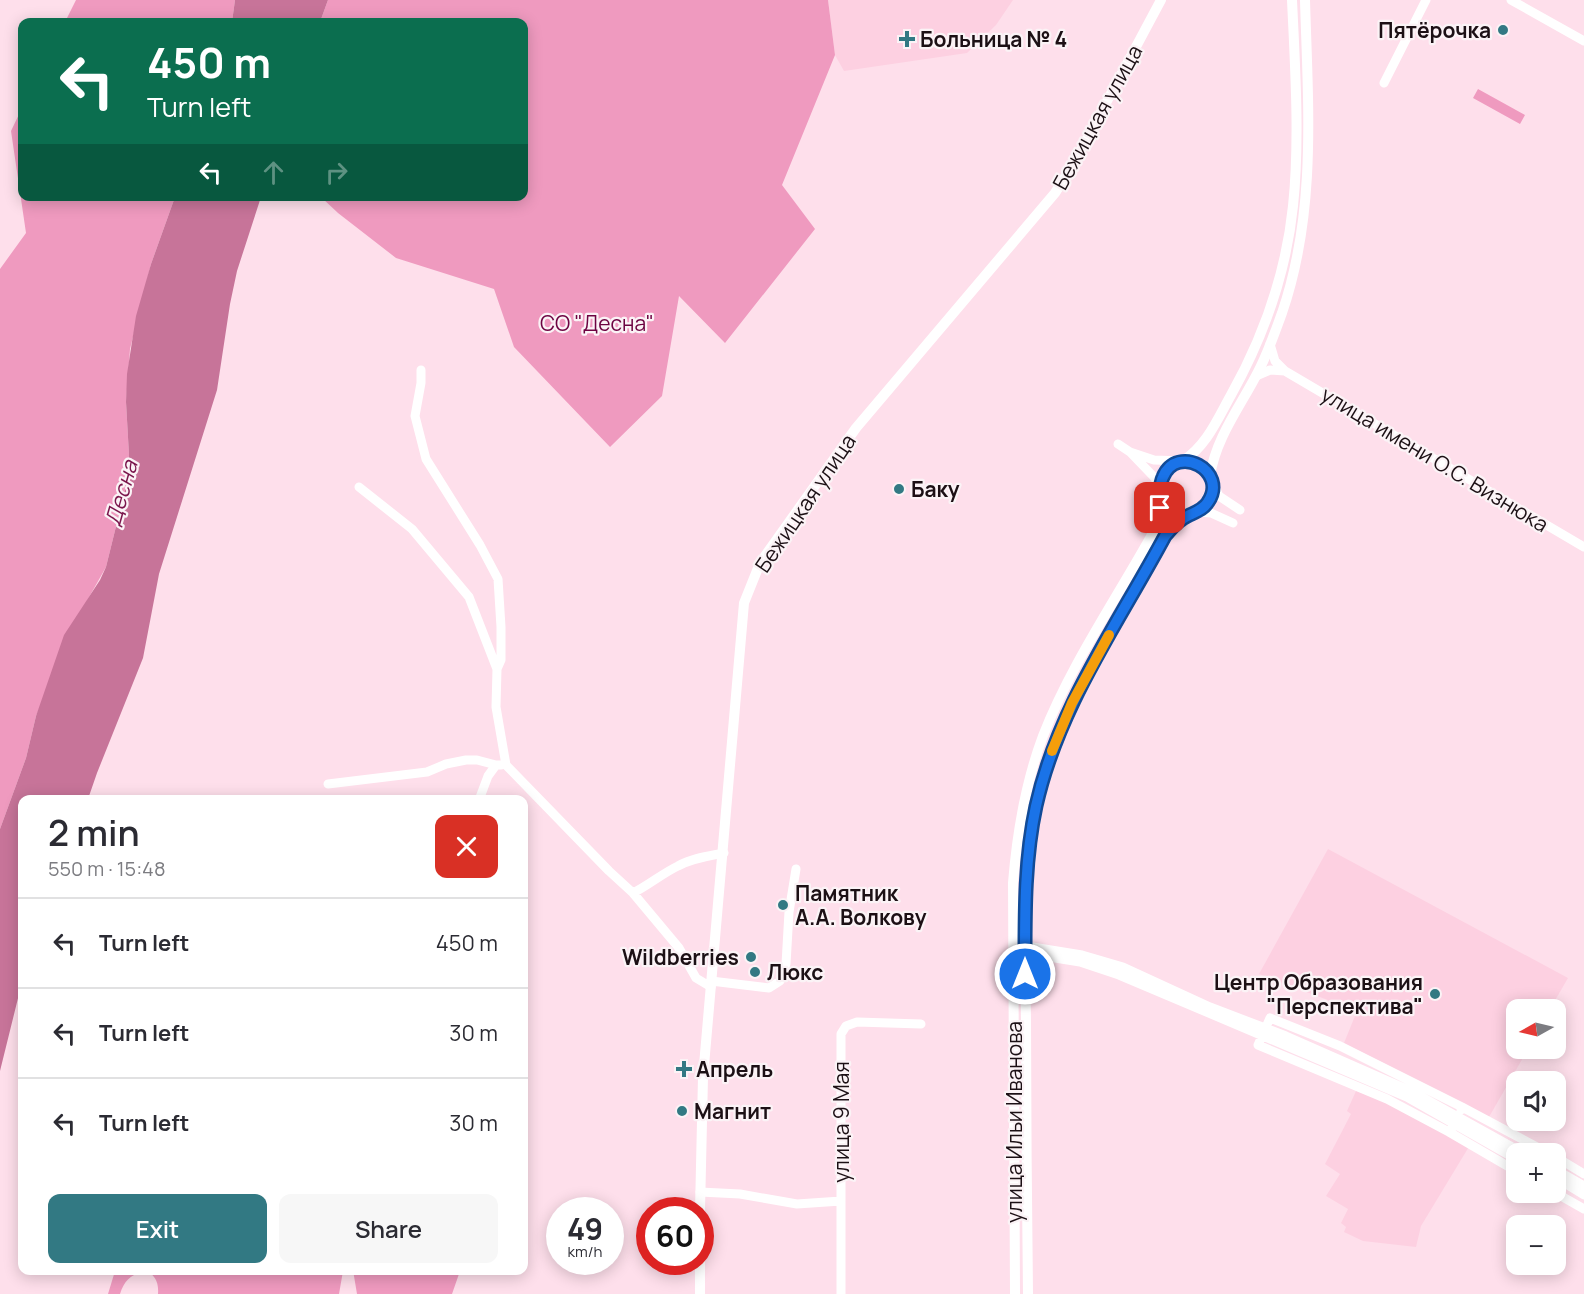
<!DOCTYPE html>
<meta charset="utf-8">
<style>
body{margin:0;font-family:Manrope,sans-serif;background:#f7f7f7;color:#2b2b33;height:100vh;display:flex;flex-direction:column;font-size:22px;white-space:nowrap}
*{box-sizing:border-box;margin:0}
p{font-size:20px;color:#7c7c81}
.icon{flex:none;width:33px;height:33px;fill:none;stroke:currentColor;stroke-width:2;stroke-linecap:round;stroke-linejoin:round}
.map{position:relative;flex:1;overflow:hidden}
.drawer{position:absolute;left:18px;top:795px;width:510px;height:480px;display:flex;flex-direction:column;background:#fff;border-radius:12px;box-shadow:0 3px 15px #0003}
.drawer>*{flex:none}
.top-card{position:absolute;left:18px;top:18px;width:510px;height:183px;border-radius:12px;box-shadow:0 3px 15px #0003;background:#0b6e4f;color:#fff;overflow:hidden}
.needle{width:39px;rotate:262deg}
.tools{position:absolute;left:1506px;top:999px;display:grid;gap:12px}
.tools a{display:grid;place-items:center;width:60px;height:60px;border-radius:12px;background:#fff;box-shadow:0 3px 15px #0003;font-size:30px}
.speed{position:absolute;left:546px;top:1197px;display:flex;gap:12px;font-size:30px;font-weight:700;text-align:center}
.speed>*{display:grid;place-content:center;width:78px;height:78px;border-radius:50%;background:#fff;box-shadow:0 3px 15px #0003;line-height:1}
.speed small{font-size:15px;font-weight:400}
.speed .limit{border:9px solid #d22;background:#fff;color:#111}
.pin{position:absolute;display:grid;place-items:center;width:51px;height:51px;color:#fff;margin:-26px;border-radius:12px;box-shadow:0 3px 9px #0006}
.me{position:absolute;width:66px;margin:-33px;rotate:0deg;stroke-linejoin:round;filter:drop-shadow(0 0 4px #0008)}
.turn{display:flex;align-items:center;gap:21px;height:126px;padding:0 30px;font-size:27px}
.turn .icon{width:78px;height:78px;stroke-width:2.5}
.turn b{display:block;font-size:42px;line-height:51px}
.lanes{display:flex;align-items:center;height:57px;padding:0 30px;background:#0003;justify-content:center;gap:30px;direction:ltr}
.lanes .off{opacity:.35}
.round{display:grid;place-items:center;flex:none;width:63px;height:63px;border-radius:12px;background:#f7f7f7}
.head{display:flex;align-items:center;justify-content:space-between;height:102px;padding:0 30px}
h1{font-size:36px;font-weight:600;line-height:45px}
.button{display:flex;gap:12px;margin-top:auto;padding:12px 30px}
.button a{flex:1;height:69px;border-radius:12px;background:#327983;color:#fff;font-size:24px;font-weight:600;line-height:69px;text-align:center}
.button a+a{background:#f7f7f7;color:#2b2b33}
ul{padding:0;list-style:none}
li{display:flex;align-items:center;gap:18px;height:90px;padding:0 30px;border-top:2px solid #e1e1e2}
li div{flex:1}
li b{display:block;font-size:22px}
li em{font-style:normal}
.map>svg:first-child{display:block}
</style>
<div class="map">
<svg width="1584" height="1294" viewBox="0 0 1584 1294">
<rect width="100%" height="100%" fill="#fedfeb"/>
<!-- built -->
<path fill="#fdd0e1" d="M828 0H1013L996 25 967 53 844 71 835 55Z
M1328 849 1568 978 1550 1009 1516 1010V1048L1528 1049 1489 1117 1344 1043 1357 1011 1259 974Z
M1356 1091 1381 1099 1470 1145 1421 1226 1416 1247 1363 1241 1344 1232 1346 1227 1341 1223 1348 1209 1326 1196 1340 1174 1325 1164 1351 1114 1347 1111Z"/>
<!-- green -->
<path fill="#ef9abf" d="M76 0H235L232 22H65Z
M328 0H828L835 55 782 185 815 229 725 343 679 296 662 396 610 447 514 347 494 289 396 258 338 213 321 197 524 196V22H320Z
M1478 89 1525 115 1520 124 1473 98Z
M22 108V196L175 197 151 264 130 349 126 402 129 455 128 478 106 567 88 599 36 716 26 758 0 829V269L26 233 11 131Z
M353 1270H460V1271L452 1294H357Z
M115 1271V1270L142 1271C130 1276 124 1281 120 1294H108Z
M144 1271H343L339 1294H158C159 1283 155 1273 144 1271Z"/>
<!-- water -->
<path fill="#c77499" d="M235 0H328L320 22H232Z
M175 197H261L237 271 230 304 217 390 159 574 143 658 97 773 88 799 22 800V982L0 1071V829L26 758 36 716 64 635 100 580 106 567 128 478 129 455 126 402 127 374 136 316 151 264Z"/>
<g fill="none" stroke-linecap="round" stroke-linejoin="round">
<!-- minor -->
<path stroke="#fff" stroke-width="9" d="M1511 0 1584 41
M1384 83 1426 0
M1270 344 1275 361 1285 371 1584 547
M421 370V383L415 416 426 459 480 545 498 579 501 627V660L497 669 496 707 506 765 609 871 633 893 679 948 696 978 711 987
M1256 376 1270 370 1285 371
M1118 444 1130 452
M1210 476 1219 496 1240 510
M359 487 412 529 469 597 497 669
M1160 487 1154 477 1130 452 1154 460 1183 461
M1196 512 1211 513 1233 523
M328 784 427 772 446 764 466 760H477L496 765
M479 800 488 776 496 765H501
M633 893C649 885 663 873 678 866 692 858 709 856 724 853
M1020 945 1082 955 1123 967 1210 1007 1286 1036 1411 1091 1525 1154
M1018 952 1080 962 1119 975 1407 1097 1516 1159
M711 981 769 988 780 981 786 964 789 912 796 869
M1461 1110 1462 1107 1550 1154
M1452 1128 1449 1132 1516 1171
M1449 1132 1387 1099 1258 1045 1270 1018 1340 1046 1462 1107
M1556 1157 1584 1174
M1556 1170 1584 1186
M1556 1178 1584 1195
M700 1192 740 1194 797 1204 841 1201
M1554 1192 1584 1209
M841 1294V1034L846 1026 857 1022 921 1024"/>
<!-- major -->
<path stroke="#fff" stroke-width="10" d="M1160 487a26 26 0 1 1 52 0a26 26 0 1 1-52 0Z
M1183 461C1207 445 1217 420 1231 395 1264 336 1286 274 1293 206 1300 141 1295 65 1292 0
M1210 476C1216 436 1243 403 1260 368 1269 350 1275 332 1282 313 1317 211 1308 106 1305 0
M700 1210 703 1077 744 603 760 563 856 428 1055 193 1075 161 1161 0
M700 1294V1262
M1015 1294 1013 883C1017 833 1025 784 1043 736 1070 667 1113 604 1149 540L1157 525 1162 497
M1028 1294C1027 1203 1026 1113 1026 1022 1025 938 1020 851 1046 770 1072 686 1123 613 1165 536L1179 521 1196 512"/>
</g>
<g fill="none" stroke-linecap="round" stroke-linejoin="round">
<defs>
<path id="route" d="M1025 974C1025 918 1024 861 1036 806 1058 707 1118 624 1165 536 1170 530 1175 524 1181 520 1190 513 1202 512 1208 502 1229 471 1177 443 1163 477 1158 487 1162 498 1160 508"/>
</defs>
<!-- route casing -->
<use href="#route" stroke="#114b97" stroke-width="15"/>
<!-- route -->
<use href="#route" stroke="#1a73e8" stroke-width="10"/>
<!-- slow -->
<path stroke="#f59e0b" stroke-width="10" d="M1052 751 1072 703 1109 635"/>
</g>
<!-- markers -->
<g fill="#327983" stroke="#fbf3f6" stroke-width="2">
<circle cx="1503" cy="30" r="6"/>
<path d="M904 30h6v6h6v6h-6v6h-6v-6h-6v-6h6z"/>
<circle cx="899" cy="489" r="6"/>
<circle cx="783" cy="905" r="6"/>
<circle cx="751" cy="957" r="6"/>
<circle cx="755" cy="972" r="6"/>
<circle cx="1435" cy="994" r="6"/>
<path d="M681 1060h6v6h6v6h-6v6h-6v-6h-6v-6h6z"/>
<circle cx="682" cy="1111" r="6"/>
</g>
<g text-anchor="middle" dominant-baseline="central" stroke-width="4.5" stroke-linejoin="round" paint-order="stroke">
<!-- poi labels -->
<g font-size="21" font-weight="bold" fill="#1c1015" stroke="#fbf3f6" text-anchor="start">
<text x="1491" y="30" text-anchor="end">Пятёрочка</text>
<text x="920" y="39">Больница № 4</text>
<text x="911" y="489">Баку</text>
<text x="795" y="893">Памятник<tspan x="795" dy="24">А.А. Волкову</tspan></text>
<text x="739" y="957" text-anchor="end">Wildberries</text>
<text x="767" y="972">Люкс</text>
<text x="1423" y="982" text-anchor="end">Центр Образования<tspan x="1423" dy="24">"Перспектива"</tspan></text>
<text x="696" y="1069">Апрель</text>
<text x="694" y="1111">Магнит</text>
</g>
<!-- street labels -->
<g font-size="21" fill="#1c1015" stroke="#fbf3f6">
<text transform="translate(1097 117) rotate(-61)">Бежицкая улица</text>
<text transform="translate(1435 459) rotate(31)">улица имени О.С. Визнюка</text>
<text transform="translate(805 503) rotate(-56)">Бежицкая улица</text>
<text transform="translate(841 1122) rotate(-90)">улица 9 Мая</text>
<text transform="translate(1014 1122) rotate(-90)">улица Ильи Иванова</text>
</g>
<!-- park labels -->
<g font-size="21" fill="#6d0342" stroke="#fbf3f6">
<text x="597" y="323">СО "Десна"</text>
</g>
<!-- water labels -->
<g font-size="22" font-style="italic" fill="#7a154c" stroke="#fbf3f6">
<text transform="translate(121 493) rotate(-74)">Десна</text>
</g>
</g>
</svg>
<div class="tools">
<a><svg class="needle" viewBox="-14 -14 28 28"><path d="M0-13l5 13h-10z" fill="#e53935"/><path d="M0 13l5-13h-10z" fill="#7c7c81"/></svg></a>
<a><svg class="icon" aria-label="sound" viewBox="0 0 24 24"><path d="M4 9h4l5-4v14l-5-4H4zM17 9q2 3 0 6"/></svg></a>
<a>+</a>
<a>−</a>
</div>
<div class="speed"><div>49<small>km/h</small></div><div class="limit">60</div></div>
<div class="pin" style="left:1160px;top:508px;background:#d93025"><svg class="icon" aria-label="arrive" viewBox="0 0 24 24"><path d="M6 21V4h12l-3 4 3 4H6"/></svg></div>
<svg class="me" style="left:1025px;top:974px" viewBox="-20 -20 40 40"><circle r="17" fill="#1a73e8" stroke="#fff" stroke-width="3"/><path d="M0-11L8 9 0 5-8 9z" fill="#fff"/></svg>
<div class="top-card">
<div class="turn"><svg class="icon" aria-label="left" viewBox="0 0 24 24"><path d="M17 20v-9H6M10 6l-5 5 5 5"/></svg><div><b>450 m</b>Turn left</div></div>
<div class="lanes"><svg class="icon" aria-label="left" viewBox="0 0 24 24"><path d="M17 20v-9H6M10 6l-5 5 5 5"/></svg><svg class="icon off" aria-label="ahead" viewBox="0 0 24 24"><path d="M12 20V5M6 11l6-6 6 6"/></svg><svg class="icon off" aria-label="right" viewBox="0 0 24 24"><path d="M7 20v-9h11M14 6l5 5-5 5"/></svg></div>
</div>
<section class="drawer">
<div class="head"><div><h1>2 min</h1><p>550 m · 15:48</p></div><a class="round" style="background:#d93025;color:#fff"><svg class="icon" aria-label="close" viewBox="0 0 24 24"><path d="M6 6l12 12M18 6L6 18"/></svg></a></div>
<ul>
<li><svg class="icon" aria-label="left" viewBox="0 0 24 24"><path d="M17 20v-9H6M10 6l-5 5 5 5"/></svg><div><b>Turn left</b></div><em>450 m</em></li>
<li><svg class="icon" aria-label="left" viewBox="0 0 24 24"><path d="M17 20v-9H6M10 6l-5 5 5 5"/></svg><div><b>Turn left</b></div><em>30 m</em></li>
<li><svg class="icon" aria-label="left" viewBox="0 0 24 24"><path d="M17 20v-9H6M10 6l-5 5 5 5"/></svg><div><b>Turn left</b></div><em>30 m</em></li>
</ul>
<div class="button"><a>Exit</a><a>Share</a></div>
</section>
</div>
